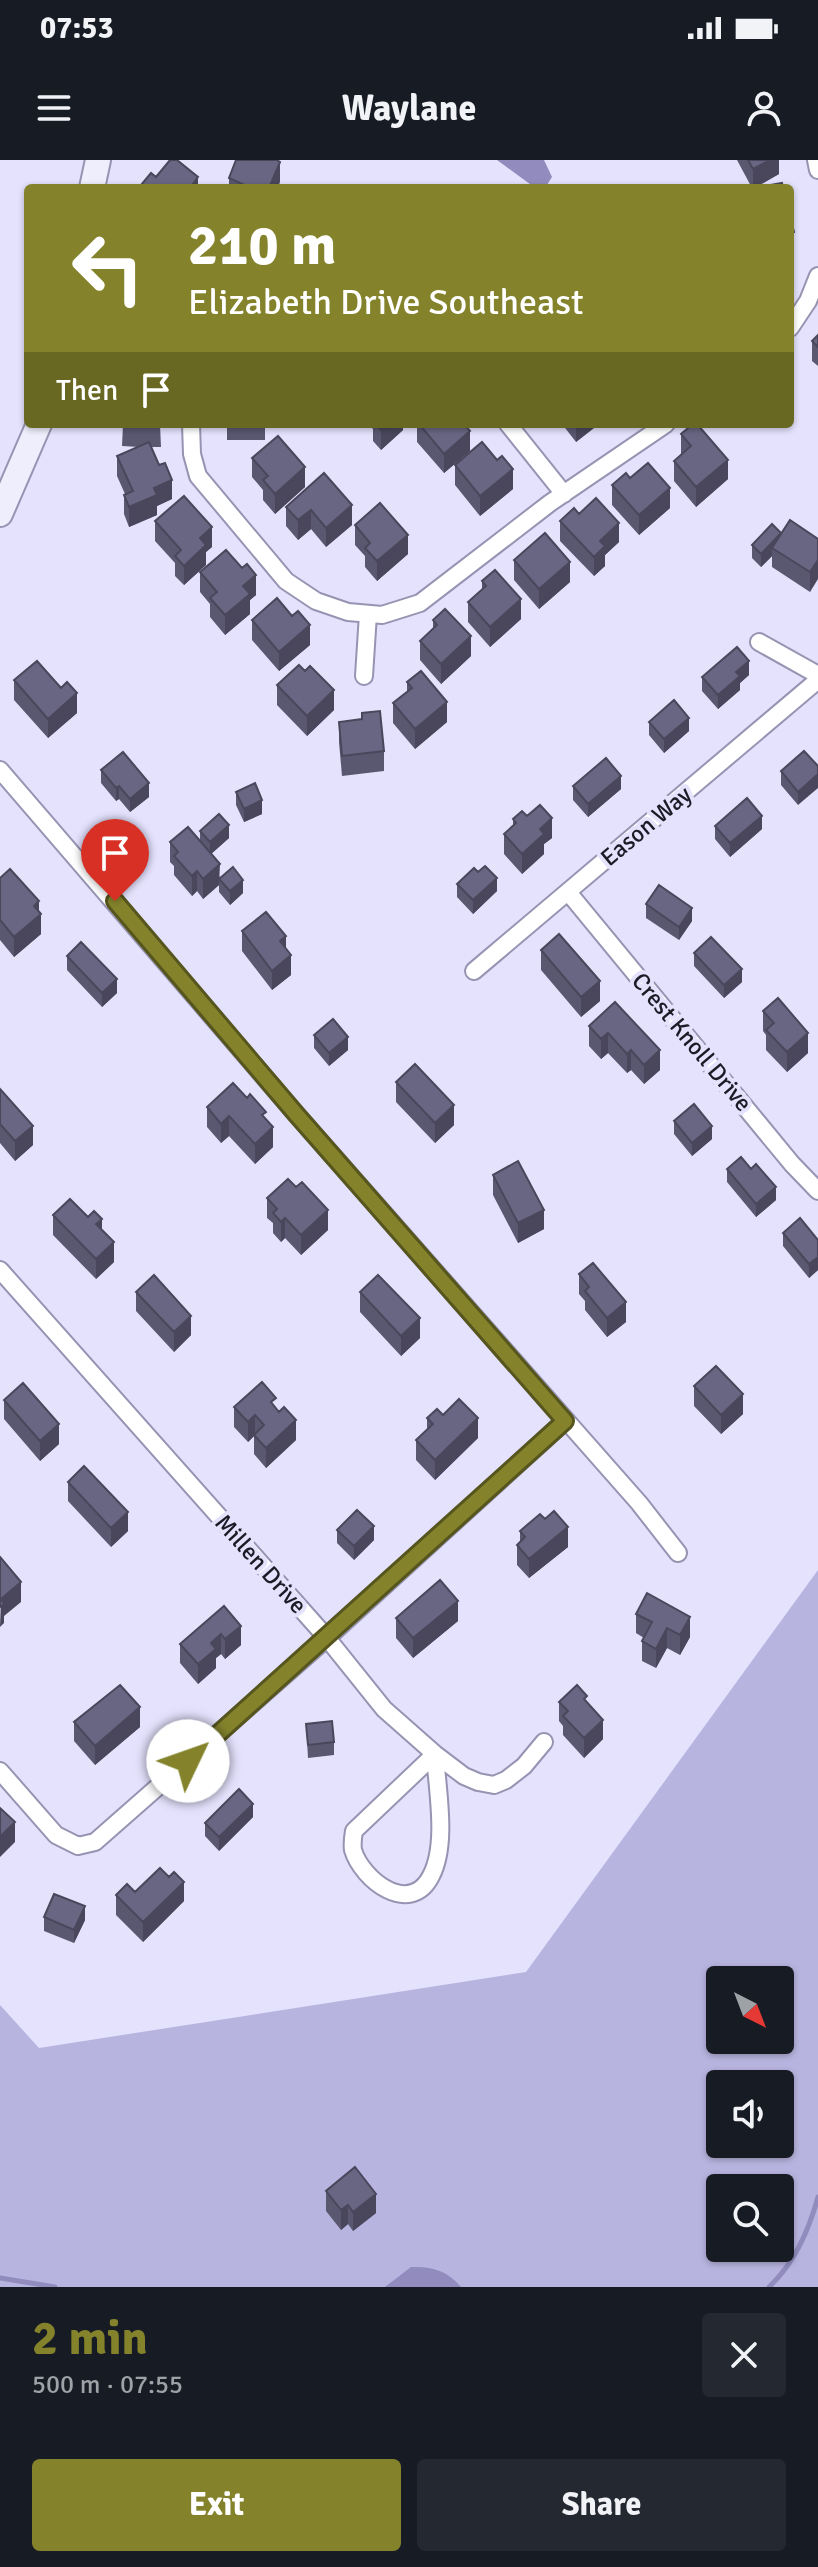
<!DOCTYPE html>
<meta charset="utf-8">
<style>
body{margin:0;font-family:Signika,sans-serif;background:#242831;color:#f1f3f6;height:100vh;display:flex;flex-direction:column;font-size:30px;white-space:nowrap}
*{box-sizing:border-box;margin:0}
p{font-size:26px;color:#9ea1a6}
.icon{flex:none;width:44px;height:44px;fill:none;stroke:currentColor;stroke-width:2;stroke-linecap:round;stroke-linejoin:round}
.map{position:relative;height:2127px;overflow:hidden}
.panel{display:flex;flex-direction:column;background:#171b24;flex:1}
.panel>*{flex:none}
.guide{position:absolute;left:24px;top:24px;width:770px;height:244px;border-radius:8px;box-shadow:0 2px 6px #0004;background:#84832c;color:#fff;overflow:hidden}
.needle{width:52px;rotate:138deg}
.tools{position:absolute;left:706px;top:1806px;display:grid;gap:16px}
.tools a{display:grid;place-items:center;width:88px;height:88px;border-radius:8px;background:#171b24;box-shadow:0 2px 6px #0004;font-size:40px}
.pin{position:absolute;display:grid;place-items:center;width:68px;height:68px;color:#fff;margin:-82px -34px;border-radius:50% 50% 50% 0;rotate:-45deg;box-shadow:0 0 8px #0007}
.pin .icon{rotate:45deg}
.me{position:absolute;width:88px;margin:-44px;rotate:48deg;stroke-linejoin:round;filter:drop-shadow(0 0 6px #0008)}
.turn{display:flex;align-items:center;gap:28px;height:168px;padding:0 32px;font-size:36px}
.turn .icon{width:104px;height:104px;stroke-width:2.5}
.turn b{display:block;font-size:56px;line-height:68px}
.then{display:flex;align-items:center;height:76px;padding:0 32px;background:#0003;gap:16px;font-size:30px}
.round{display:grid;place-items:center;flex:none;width:84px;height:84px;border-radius:8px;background:#242831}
.summary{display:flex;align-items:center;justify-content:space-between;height:136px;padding:0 32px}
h1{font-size:48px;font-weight:800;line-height:60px;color:#84832c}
.action{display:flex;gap:16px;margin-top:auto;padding:16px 32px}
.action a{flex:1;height:92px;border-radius:8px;background:#84832c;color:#fff;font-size:32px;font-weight:800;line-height:92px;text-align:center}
.action a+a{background:#242831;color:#f1f3f6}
.status{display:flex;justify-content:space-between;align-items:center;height:56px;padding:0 40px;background:#171b24;direction:ltr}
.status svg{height:22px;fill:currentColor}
header{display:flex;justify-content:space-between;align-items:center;height:104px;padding:0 32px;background:#171b24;font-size:36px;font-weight:800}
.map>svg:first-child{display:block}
</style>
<div class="status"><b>07:53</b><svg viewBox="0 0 49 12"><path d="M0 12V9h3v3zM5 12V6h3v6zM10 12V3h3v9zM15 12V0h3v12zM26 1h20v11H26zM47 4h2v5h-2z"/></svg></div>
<header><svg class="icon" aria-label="menu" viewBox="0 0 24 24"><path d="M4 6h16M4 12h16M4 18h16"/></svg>Waylane<svg class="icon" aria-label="person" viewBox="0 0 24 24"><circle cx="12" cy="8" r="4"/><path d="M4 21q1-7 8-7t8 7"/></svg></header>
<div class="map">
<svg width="818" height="2127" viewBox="0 0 818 2127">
<rect width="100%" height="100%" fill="#e4e2fd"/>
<!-- green -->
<path fill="#b8b4e0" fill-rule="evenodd" d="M818 1410V2127H0V1845L39 1888 526 1812ZM720 1820H780V1880H720ZM720 1924H780V1984H720ZM720 2028H780V2088H720Z"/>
<!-- water -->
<path fill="#918cbd" d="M497 0H544L552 17 545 28 534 27Z
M411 2107C432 2106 448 2111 461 2127H385Z"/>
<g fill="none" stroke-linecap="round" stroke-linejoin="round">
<!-- stream -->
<path stroke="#918cbd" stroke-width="5" d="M0 2118 55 2127
M769 2127C795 2103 809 2070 818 2037"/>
<defs>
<path id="minor" d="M816 0 818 10
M790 168 808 141 818 116
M191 264 192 294 198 316 286 421 316 441 348 452 382 455 420 443 550 343 666 264
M508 264 564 334
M759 482 818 515
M364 516 368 454
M0 610 296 954 639 1343 678 1393
M568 732 792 1004 818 1031
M474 811 818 520
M0 1110 327 1478 384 1549 435 1594 464 1616 478 1622 494 1625 506 1620 524 1606 544 1582
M435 1594C437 1629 448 1684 431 1716 410 1757 362 1720 353 1690 352 1684 353 1677 354 1671Z
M0 1611 56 1675 78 1686 95 1682 327 1478 565 1261"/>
<path id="secondary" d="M92 28 98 0
M0 354 39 264"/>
</defs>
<!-- minor casing -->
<use href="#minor" stroke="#9694b2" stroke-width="20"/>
<!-- secondary casing -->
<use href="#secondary" stroke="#9694b2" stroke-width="28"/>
<!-- minor -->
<use href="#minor" stroke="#fff" stroke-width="16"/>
<!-- secondary -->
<use href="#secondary" stroke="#efeefc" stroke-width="24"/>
</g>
<!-- wall -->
<path fill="#5a5871" d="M737 0H779V14L755 28H752Z
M229 18 280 21 278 28H229Z
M790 56 794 72V92H790Z
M818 175V206L812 201V181Z
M123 264H160L161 287H151L172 339 157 346V355L129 367 124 354V335L125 334 117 316V296L139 287 122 286Z
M227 264H265V280H227Z
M368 264H403V270L381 290 373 281V269Z
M417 264H464L470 291 444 313 417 282Z
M554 264H599L576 282 562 264 557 268Z
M681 274 728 319 696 347 674 321V301L681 294Z
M252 298 305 327 275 354 263 340V330L252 317Z
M455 305 513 329 480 356 455 325Z
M324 313 352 365 326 387 311 369 298 380 286 366V347Z
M630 318 670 348 639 375 612 345V325Z
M579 354 619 382 605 395V406L594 416 560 381V361Z
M155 361 212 387 206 392V405L184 425 175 416V403L155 381Z
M355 365 408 394 377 421 365 407V396L355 385Z
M781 374 818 379 810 432 772 407V396L761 407 752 398V385Z
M514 400 570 422 539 449 514 420Z
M200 412 256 435 250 440V454L225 475 210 457V444L200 432Z
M482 421 521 459 490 487 468 462V442L482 430Z
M252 460 310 485 279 511 252 480Z
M433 460 471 496 441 524 420 500V481L433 468Z
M305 511 334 550 307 576 277 545V525Z
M749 515 740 523V530L718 549 702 531V517Z
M14 520 77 553 48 578 14 540Z
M407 522 447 562 415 589 393 563V543L407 532Z
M339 562 384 591V611L342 616 339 582Z
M649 562 689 571 664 593 649 575Z
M804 591 798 645 781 625V611Z
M101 610 149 637 130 652 119 639 116 641 101 623Z
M573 626 621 629 588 657 573 640Z
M236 632 262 654 244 662 236 645Z
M527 656 552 678 544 684V694L522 714 504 694V674L513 666V659Z
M715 666 762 669 730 697 715 679Z
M200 671 229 678 211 694 220 718 243 733 230 745 219 732V725L203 739 197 731 192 736 174 715V706L170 702V682L200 681Z
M0 718 39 752 41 774 14 797 0 780Z
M457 724 497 731 473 754 457 737Z
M646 744 692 761 679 780 646 758Z
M242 771 286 789 291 815 272 830 242 791Z
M541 790 600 841 581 857 541 810Z
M694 793 742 822 724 838 694 806Z
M67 796 117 833 102 847 67 810Z
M615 842 660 910 644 924 631 910 627 913 608 893 601 899 589 886V866Z
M763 851 808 893 787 912 766 890V875L763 871Z
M314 875 348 890 329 906 314 888Z
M396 922 454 965 435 983 396 942Z
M0 929 33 985 15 1001 0 983Z
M207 947 266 959 273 987 255 1004 229 976 221 983 207 967Z
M674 961 712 979 692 996 674 974Z
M727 1009H751L776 1040 756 1057 727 1022Z
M493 1015 544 1069 518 1083 493 1035Z
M267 1038 328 1070 301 1095 285 1078 281 1082 273 1073V1063L267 1058Z
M53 1055 88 1057 102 1070 114 1102 96 1119 53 1075Z
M783 1073 818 1080V1110L809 1118 783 1086Z
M579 1114 626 1162 607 1177 585 1150V1141L579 1134Z
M136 1132 191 1175 174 1192 136 1151Z
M360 1132 420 1178 401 1196 360 1152Z
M694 1226 743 1254 721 1274 694 1246Z
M4 1240 59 1284 40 1301 4 1259Z
M234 1247 276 1248 296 1280 266 1308 254 1294V1276L248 1282 234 1267Z
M443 1255 478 1278 435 1320 416 1300V1280L427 1269V1258Z
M68 1322 128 1371 111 1387 68 1341Z
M337 1370 374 1380 354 1400 337 1383Z
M520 1371 568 1387 529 1418 517 1405V1385L520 1382Z
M224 1446 241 1485 225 1499 221 1494 216 1498V1508L198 1524 180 1503V1484Z
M636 1454 690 1477 680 1495 667 1488 656 1508 642 1501V1481L644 1478 636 1473Z
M396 1458 458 1461 413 1498 396 1478Z
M559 1542H587L603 1579 584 1598 563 1575V1566L559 1561Z
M74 1562 140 1567 95 1605 74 1581Z
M306 1564 334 1582V1595L308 1598Z
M253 1657 219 1691 205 1676V1663Z
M135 1732 184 1741 143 1782 116 1755V1735Z
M44 1757 85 1760 74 1783 44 1771Z
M326 2031 376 2053 353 2071 348 2064 341 2070 326 2051Z"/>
<!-- shaded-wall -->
<path fill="#4a475c" d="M770 0H779V14L753 28V9Z
M280 2V21L278 28H269Z
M198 17V28H190Z
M387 264H403V270L381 290V270Z
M576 264H599L576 282Z
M470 271V291L444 313V294Z
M728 300V319L696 347V327Z
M305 307V327L275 354V334Z
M513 309V329L480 356V336Z
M172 320V339L157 346V355L129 367V347L154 328Z
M670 328V348L639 375V355Z
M352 345V365L326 387V368Z
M311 350V369L298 380V360Z
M619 363V382L605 395V406L594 416V397L600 381Z
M212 367V387L206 392V405L184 425V406L200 378Z
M781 373 772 388V396L761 407V394Z
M408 375V394L377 421V401Z
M818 387V419L810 432V412Z
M570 402V422L539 449V429Z
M256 415V435L250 440V454L225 475V455L243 426Z
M521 439V459L490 487V467Z
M310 465V485L279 511V492Z
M471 476V496L441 524V504Z
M749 501V515L740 523V530L718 549V535L736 512Z
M334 530V550L307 576V556Z
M77 533V553L48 578V559Z
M447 542V562L415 589V569Z
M689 558V571L664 593V579Z
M818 614V628L798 645V632Z
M621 616V629L588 657V644Z
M149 623V637L130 652V639Z
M119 626V639L116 641V628Z
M262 640V654L244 662V649Z
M762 656V669L730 697V683Z
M552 658V678L544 684V694L522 714V694L540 669Z
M229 665V678L210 695V682Z
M220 704 219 725 203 739V719Z
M197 711V731L192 736V716Z
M497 718V731L473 754V740Z
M243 720V733L230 745V731Z
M39 741V756L41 754V774L14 797V777L34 746Z
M692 748V761L679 780V767Z
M286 776V796L280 781Z
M291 795V815L272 830V811Z
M742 809V822L724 838V825Z
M117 819V833L102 847V833Z
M600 821V841L581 857V837Z
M608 873V893L601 899V879Z
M808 873V893L787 912V892Z
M348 877V890L329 906V893Z
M631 890V910L627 913V894Z
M660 890V910L644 924V905Z
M454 945V965L435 983V963Z
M229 956V976L221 983V964Z
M33 966V985L15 1001V981Z
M712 966V979L692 996V983Z
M273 967V987L255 1004V984Z
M776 1027V1040L756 1057V1044Z
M328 1050V1070L301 1095V1075Z
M544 1050V1069L518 1083V1063Z
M285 1058V1078L281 1082V1062Z
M102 1059V1078L96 1064Z
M114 1082V1102L96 1119V1099Z
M818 1097V1110L809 1118V1104Z
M626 1142V1162L607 1177V1158Z
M191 1156V1175L174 1192V1172Z
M420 1158V1178L401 1196V1176Z
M743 1234V1254L721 1274V1255Z
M255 1255V1275L248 1282V1262Z
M478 1258V1278L435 1320V1300Z
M296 1260V1280L266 1308V1288Z
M59 1264V1284L40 1301V1281Z
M128 1352V1371L111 1387V1368Z
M374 1366V1380L354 1400V1386Z
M568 1367V1387L529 1418V1399Z
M21 1422V1442L4 1456V1463L0 1467 1 1439Z
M458 1441V1461L413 1498V1478Z
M690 1457V1477L680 1495V1475Z
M241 1466V1485L225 1499V1479Z
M667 1468V1488L656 1508V1489Z
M221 1474V1494L216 1498V1508L198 1524V1504L211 1483Z
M140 1547V1567L95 1605V1586Z
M603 1560V1579L584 1598V1578Z
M253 1644V1657L219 1691V1677Z
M15 1662V1682L0 1697V1677Z
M184 1722V1741L143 1782V1762Z
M85 1746V1760L74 1783V1770Z
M376 2034V2053L353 2071V2052Z
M348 2045V2064L341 2070V2050Z"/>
<!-- building -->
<path fill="#696683" stroke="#4a475c" stroke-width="2" d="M170 0H177L198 17 190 28H145L141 25 151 13 156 17Z
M236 0H277L280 2 269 28H251L229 18Z
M748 0H770L753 9Z
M782 23 783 28H754Z
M790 56 794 72 790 73Z
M818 175V187L812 181Z
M123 264H160L161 267H122Z
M375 264H387L381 270Z
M419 264H464L470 271 444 294Z
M693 264H697L728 300 696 327 674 301 691 286 681 274Z
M278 276 305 307 275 334 263 320 268 316 252 298Z
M149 282 159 305 165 303 172 320 154 328 157 335 129 347 124 335 133 331 117 296Z
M482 282 497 300 502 296 513 309 480 336 455 305Z
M648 303 670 328 639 355 612 325 626 313 630 318Z
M324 313 352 345 326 368 311 350 298 360 286 347Z
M184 336 212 367 200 378 206 385 184 406 175 396 181 390 155 361Z
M596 338 619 363 600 381 605 386 594 397 560 361 574 348 579 354Z
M380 343 408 375 377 401 365 388 370 383 355 365Z
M790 360 818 379V400L810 412 772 388Z
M772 364 781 373 761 394 752 385Z
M545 373 570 402 539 429 514 400Z
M226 390 242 408 247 404 256 415 243 426 250 434 225 455 210 438 217 432 200 412Z
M495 410 521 439 490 467 468 442 486 426 482 421Z
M277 438 292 456 298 451 310 465 279 492 252 460Z
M445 449 471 476 441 504 420 481 437 465 433 460Z
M737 487 749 501 736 512 740 516 718 535 702 517Z
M37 501 61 528 67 522 77 533 48 559 14 520Z
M299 505 305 511 310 506 334 530 307 556 277 525Z
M421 511 447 542 415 569 393 543 412 528 407 522Z
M674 540 689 558 664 579 649 562Z
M380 551 384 591 342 596 339 562 362 559V553Z
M804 591 818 606V614L798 632 781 611Z
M123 592 149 623 130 639 119 626 116 628 101 610Z
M606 598 621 616 588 644 573 626Z
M255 623 262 640 244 649 236 632Z
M747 638 762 656 730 683 715 666Z
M540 645 552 658 540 669 544 674 522 694 504 674 516 663 513 659 522 651 527 656Z
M219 654 229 665 210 682 200 671Z
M188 667 220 704 203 719 197 711 192 716 174 696 178 692 170 682Z
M485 706 497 718 473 740 457 724 474 708 478 712Z
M233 707 243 720 230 731 219 719Z
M10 709 39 741 34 746 41 754 14 777 0 760V718Z
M659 725 692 748 679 767 646 744Z
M266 752 286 776 280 781 291 795 272 811 242 771Z
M559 774 600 821 581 837 541 790Z
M711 777 742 809 724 825 694 793Z
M81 782 117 819 102 833 67 796Z
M778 838 808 873 787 892 766 870 774 863 763 851Z
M615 842 660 890 644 905 631 890 627 894 608 873 601 879 589 866Z
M333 859 348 877 329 893 314 875Z
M415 904 454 945 435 963 396 922Z
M233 923 247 938 250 934 266 952 262 955 273 967 255 984 229 956 221 964 207 947Z
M0 929 33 966 15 981 0 964Z
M694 944 712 966 692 983 674 961Z
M741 997 751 1009 756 1004 776 1027 756 1044 727 1009Z
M518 1001 544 1050 518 1063 493 1015Z
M288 1019 296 1027 302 1022 328 1050 301 1075 285 1058 281 1062 273 1053 277 1049 267 1038Z
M70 1039 88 1057 94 1051 102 1059 96 1064 114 1082 96 1099 53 1055Z
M800 1058 818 1080V1097L809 1104 783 1073Z
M593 1103 626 1142 607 1158 585 1131 589 1127 579 1114Z
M154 1115 191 1156 174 1172 136 1132Z
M378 1115 420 1158 401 1176 360 1132Z
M716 1206 743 1234 721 1255 694 1226Z
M262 1222 276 1238 271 1242 279 1252 284 1247 296 1260 266 1288 254 1275 264 1265 255 1255 248 1262 234 1247Z
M23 1223 59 1264 40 1281 4 1240Z
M459 1239 478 1258 435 1300 416 1280 433 1264 427 1258 437 1249 443 1255Z
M84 1306 128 1352 111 1368 68 1322Z
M357 1350 374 1366 354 1386 337 1370Z
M554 1351 568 1367 529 1399 517 1385 525 1377 520 1371 540 1354 545 1359Z
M0 1397 21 1422 1 1439 4 1444 0 1447Z
M440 1420 458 1441 413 1478 396 1458Z
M647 1433 690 1457 680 1475 667 1468 656 1489 642 1481 652 1462 636 1454Z
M224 1446 241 1466 225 1479 221 1474 211 1483 216 1489 198 1504 180 1484Z
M120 1525 140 1547 95 1586 74 1562Z
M577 1525 587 1536 584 1539 603 1560 584 1578 563 1556 568 1551 559 1542Z
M332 1561 334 1582 308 1585 306 1564Z
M239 1629 253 1644 219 1677 205 1663Z
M0 1648 15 1662 0 1677Z
M160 1708 169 1717 174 1712 184 1722 143 1762 116 1735 127 1724 135 1732Z
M54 1734 85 1746 74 1770 44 1757Z
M355 2007 376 2034 353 2052 348 2045 341 2050 326 2031Z"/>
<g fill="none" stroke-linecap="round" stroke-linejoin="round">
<defs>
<path id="route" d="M115 741 296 954 565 1261 188 1601"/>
</defs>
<!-- route casing -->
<use href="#route" stroke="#56551d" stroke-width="20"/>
<!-- route -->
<use href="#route" stroke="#84832c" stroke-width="14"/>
</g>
<g text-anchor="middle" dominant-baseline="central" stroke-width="8" stroke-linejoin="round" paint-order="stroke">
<!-- street labels -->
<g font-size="24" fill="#1b1a25" stroke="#e4e2fd">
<text transform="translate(646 666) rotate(-40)">Eason Way</text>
<text transform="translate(692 882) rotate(50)">Crest Knoll Drive</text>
<text transform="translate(261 1404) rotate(48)">Millen Drive</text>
</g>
</g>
</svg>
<div class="tools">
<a><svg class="needle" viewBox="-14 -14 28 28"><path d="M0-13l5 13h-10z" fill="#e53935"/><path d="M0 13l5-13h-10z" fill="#9ea1a6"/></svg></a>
<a><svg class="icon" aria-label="sound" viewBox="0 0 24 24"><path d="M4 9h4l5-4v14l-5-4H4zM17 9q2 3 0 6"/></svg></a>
<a><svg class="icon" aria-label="search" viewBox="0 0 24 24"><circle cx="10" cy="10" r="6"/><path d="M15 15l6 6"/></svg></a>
</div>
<div class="pin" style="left:115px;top:741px;background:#d93025"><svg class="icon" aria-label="arrive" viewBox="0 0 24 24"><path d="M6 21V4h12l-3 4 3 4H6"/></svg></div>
<svg class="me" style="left:188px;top:1601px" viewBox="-20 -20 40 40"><circle r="19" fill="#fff"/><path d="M0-13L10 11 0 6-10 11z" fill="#84832c"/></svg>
<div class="guide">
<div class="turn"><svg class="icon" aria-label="left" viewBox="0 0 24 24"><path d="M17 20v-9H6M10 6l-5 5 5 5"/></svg><div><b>210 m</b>Elizabeth Drive Southeast</div></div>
<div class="then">Then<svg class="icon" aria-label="arrive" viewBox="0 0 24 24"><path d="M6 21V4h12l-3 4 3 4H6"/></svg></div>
</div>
</div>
<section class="panel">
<div class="summary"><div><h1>2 min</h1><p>500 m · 07:55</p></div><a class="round"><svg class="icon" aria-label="close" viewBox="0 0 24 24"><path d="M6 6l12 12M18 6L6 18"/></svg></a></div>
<div class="action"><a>Exit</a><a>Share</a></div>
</section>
